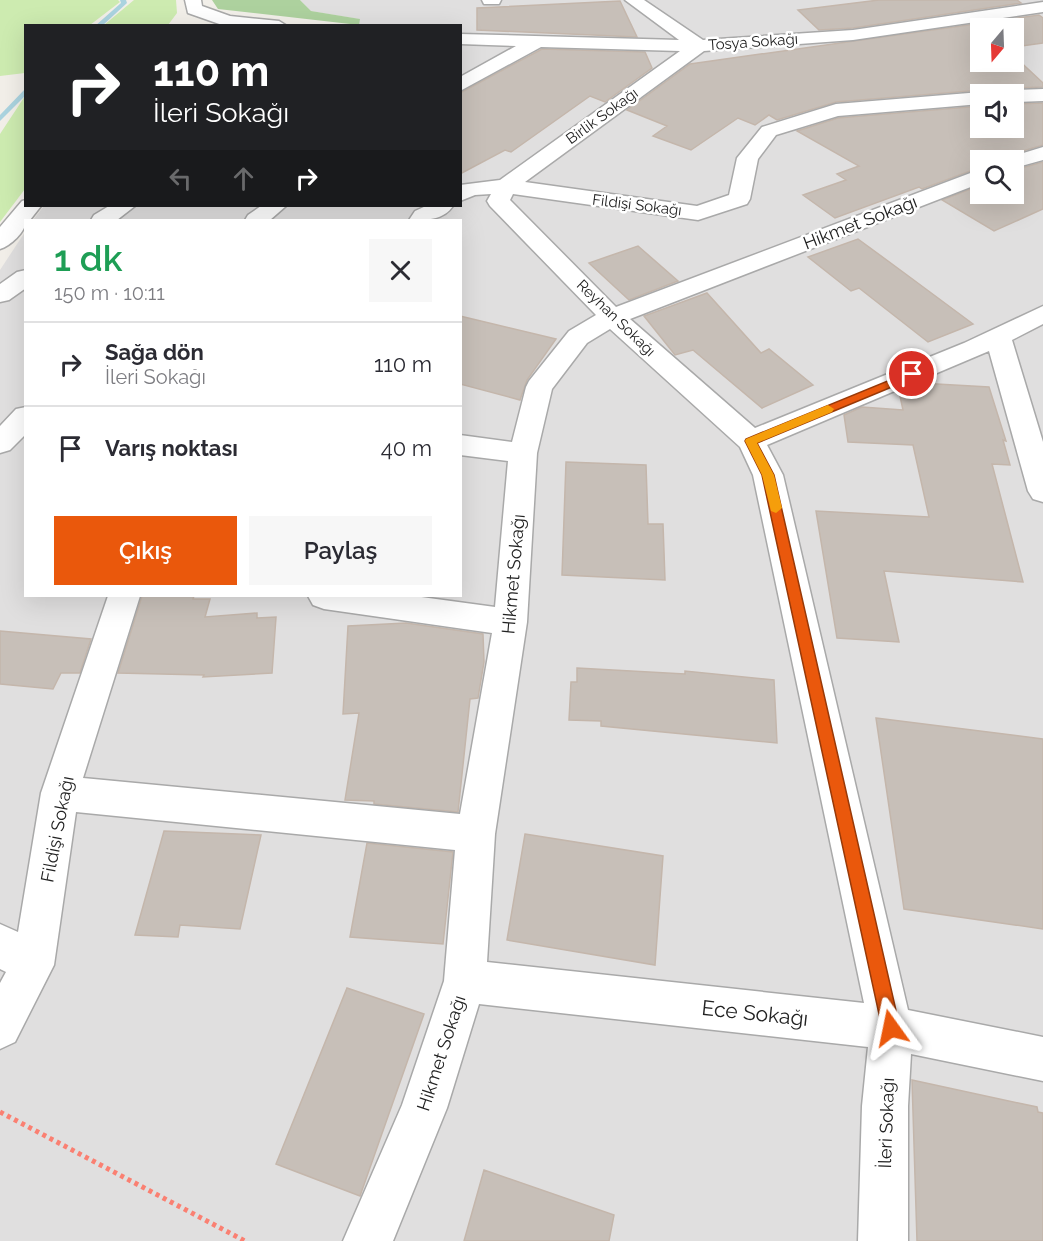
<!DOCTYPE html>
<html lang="tr">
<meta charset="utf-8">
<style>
body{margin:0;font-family:Raleway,sans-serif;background:#f7f7f7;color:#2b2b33;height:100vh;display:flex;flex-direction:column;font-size:22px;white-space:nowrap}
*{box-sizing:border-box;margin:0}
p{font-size:20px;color:#7c7c81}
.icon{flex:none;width:33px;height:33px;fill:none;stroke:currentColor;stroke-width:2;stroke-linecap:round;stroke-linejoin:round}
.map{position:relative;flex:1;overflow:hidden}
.side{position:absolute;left:24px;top:219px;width:438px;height:378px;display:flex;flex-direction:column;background:#fff;border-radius:0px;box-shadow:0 6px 24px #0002}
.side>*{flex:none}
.banner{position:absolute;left:24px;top:24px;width:438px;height:183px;border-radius:0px;box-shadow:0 6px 24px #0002;background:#202124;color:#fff;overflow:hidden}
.needle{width:39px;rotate:199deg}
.controls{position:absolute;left:970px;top:18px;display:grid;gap:12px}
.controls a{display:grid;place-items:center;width:54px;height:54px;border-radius:0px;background:#fff;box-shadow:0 6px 24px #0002;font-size:30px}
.pin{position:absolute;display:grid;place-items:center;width:51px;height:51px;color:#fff;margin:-26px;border:3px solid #fff;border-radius:50%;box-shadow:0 2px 6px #0007}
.me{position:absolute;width:66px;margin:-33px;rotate:348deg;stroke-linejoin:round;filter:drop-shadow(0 0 4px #0008)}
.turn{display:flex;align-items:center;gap:21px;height:126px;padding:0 30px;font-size:27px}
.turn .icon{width:78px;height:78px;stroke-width:2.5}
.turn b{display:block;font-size:42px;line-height:51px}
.lanes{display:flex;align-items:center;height:57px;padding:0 30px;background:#0003;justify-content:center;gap:30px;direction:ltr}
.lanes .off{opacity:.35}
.round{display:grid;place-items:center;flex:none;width:63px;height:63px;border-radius:0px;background:#f7f7f7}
.head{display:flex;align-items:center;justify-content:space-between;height:102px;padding:0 30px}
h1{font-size:36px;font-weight:600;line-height:45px;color:#1e9e55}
.cta{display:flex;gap:12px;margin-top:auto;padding:12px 30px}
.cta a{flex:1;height:69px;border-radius:0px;background:#ea580c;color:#fff;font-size:24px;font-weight:600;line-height:69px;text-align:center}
.cta a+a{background:#f7f7f7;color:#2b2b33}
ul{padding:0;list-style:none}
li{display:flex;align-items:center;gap:18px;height:84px;padding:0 30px;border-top:2px solid #e1e1e2}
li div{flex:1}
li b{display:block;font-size:22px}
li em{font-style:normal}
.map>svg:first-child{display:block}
</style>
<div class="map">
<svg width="1043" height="1241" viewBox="0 0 1043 1241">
<rect width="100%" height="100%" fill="#f2efe9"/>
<!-- residential -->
<path fill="#e0dfdf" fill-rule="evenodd" d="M300 0H1043V1241H0V270L25 232 26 596H460V220H33L44 206H460V26L359 25V19L310 11ZM981 28H1014V62H981ZM981 94H1014V128H981ZM981 160H1014V194H981Z"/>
<!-- grass -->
<path fill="#cdebb0" d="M0 0H118L120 2 90 25 26 26 25 73 0 76Z
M134 0H176L177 13 168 25H104Z
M25 96V189L0 222V134Z"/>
<!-- forest -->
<path fill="#add19e" d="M212 0H300L311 11 360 19 359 25 218 9Z"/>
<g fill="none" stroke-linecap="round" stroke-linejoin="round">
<!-- stream -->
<path fill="#aad3df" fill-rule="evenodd" d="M120 0H126L127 3 102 26H95L121 3Z
M26 88V95L0 121V115Z"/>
</g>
<!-- building -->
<path fill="#c7bfb8" stroke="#c4b6ab" stroke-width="1.5" d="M879 0H1017L1021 3 853 28 819 30 798 10Z
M620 1 637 37 477 30V8Z
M1039 15 1043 18V43L1014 47V28H981V62H1014V56L1043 83V87L1014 88 1003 94H990L981 90 836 102 777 120 769 115 755 125 738 118 691 150 653 136 667 126 627 110 690 64Z
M542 49 645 52 652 68 605 102 590 96 511 152 505 150 460 174V93Z
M1043 103V145L1006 156 1002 160H981V167L922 189 919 187 835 218 803 195 846 180 837 174 859 166 797 131 838 118 981 106V128H1014V104Z
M1043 162V209L994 231 942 200 981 185V194H1014V170Z
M858 239 907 275 973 324 928 342 859 288 851 291 808 257Z
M638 246 678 281 629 300 589 263Z
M707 293 761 353 769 349 813 385 762 408 693 350 675 355 644 316Z
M460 316 556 339 527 380 520 400 460 384Z
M919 383 989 387 1006 441 1003 440 1010 465 992 464 1023 582 884 571 899 642 837 638 816 511 929 517 913 445 848 442 844 415 862 407 903 410 900 396 913 397 911 387Z
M566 462 646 465 648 524H663L665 580 562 575Z
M142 596H194L193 599H210L205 617 257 613V618L276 617 272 673 203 677 204 675 118 673Z
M406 623 483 634 484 662 478 698 470 699 458 812 374 804V801L345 800 359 713 343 714 348 626Z
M0 631 91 639 80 673H61L53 689 0 684Z
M577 668 685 674V671L774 680 777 743 601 726V721L569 720 571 682H577Z
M876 718 1043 739V929L904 909Z
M164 831 261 835 240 929 180 925 178 937 135 935Z
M525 834 663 856 655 965 507 940Z
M367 843 453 852 443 944 350 937Z
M347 988 424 1014 360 1196 276 1164Z
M912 1080 1037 1107 1038 1112 1043 1113V1241H917Z
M484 1170 614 1215 609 1241H464Z"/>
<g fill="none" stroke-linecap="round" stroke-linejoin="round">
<defs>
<path id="minor" d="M185 0H201L202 6 230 16 279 21 287 26H225L188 13Z
M482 0H501L499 4H484Z
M625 0H644L703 40 853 30 1043 2V12L853 40 704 51 525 182 697 206 729 195 737 158 762 127 836 104 981 92 988 94H981V104L838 116 776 135 758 159 750 199 747 204 698 220 513 194 510 200 616 307 981 169V183L630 319 755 428 964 343 1043 306V324L1012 340 1043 442V502L1033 499 1028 491 989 351 767 445 783 475 908 1010 1043 1037V1081L911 1054 908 1106V1241H858L862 1106 868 1047 479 1004 447 1108 393 1241H343L402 1105 444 981 455 850 76 812 54 965 15 1042 0 1049V983L6 972 0 969V924L18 932 41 793 108 596H140L83 778 460 814 492 633 324 609 313 605 308 596H414L495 607 508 461 460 455V435L512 442 526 387 529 381 569 331 596 315 490 206 487 201 491 194 475 195 460 201V185L500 180 680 51 541 47 460 91V77L516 46 460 44V34L679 40ZM610 329 740 447 753 475 864 1003 487 962 495 834 527 622 537 453 552 389 587 343Z
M1043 89V101L1014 102V94H1005L1014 90Z
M1043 147V160L1014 168V160H1004L1007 158Z
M26 200V206H41L30 220H26C26 232 10 246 0 249V227L22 201Z
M109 206H135L117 220H91L94 215Z
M261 206H286L270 220H245L248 215Z
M426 206H453C443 221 425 220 409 220L415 211Z
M26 270V288L9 300 0 302V284L17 272Z
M26 407V434L10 450 0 453V426L16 409Z"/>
</defs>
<!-- minor casing -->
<use href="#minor" stroke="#a9a9a9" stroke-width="3"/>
<!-- path -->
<path stroke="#fa8072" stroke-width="5" stroke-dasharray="4 4" stroke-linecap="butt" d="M0 1112 245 1241"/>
<!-- minor -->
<use href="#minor" fill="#fff" fill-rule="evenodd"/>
</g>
<!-- route -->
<path fill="#ea580c" stroke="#983908" stroke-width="1.5" d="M912 371 916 372V377L757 443 774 475 900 1028 897 1034 891 1037 884 1034 882 1028 762 475 745 441 746 439Z"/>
<!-- slow -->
<path fill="#f59e0b" d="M828 405 834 409 832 412 757 443 774 475 782 508 776 513 771 511 762 475 745 441 746 439Z"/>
<g text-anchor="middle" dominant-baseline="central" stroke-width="5" stroke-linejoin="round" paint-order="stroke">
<!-- far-street labels -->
<g font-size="15" fill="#222" stroke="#fff">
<text transform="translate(753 42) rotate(-4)">Tosya Sokağı</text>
<text transform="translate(602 116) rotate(-36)">Birlik Sokağı</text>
<text transform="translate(637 205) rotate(7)">Fildişi Sokağı</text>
<text transform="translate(616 318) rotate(44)">Reyhan Sokağı</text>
</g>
<!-- street labels -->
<g font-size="18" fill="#222" stroke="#fff">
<text transform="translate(860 222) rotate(-21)">Hikmet Sokağı</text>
<text transform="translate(513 574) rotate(-85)">Hikmet Sokağı</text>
<text transform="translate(57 829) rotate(-79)">Fildişi Sokağı</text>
<text transform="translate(441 1053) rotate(-72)">Hikmet Sokağı</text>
<text transform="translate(886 1123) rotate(-88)">İleri Sokağı</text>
</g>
<!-- near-street labels -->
<g font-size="21" fill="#222" stroke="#fff">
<text transform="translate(755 1013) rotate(6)">Ece Sokağı</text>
</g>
</g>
</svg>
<div class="controls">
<a><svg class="needle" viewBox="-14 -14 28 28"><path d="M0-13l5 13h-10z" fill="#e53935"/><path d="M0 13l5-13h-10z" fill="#7c7c81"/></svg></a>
<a><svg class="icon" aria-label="sound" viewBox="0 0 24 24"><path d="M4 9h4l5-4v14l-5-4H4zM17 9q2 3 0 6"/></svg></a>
<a><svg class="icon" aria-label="search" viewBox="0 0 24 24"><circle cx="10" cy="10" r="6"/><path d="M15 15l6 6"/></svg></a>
</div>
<div class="pin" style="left:912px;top:374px;background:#d93025"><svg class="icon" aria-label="arrive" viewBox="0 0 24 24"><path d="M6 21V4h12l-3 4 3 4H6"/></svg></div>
<svg class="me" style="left:891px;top:1028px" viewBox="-20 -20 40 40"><path d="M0-17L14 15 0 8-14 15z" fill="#ea580c" stroke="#fff" stroke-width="4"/></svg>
<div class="banner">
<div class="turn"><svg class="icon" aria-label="right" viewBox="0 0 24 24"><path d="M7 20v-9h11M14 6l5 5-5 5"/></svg><div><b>110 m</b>İleri Sokağı</div></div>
<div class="lanes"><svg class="icon off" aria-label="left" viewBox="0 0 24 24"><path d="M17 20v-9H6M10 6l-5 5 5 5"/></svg><svg class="icon off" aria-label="ahead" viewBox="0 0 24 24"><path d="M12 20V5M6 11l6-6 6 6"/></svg><svg class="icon" aria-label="right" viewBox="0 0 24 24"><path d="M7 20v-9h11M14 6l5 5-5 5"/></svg></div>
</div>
<section class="side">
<div class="head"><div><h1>1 dk</h1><p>150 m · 10:11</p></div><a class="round"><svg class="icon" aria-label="close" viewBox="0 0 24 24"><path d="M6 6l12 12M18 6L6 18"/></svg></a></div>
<ul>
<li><svg class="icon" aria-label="right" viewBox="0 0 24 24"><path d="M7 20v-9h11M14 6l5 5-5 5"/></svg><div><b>Sağa dön</b><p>İleri Sokağı</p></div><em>110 m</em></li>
<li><svg class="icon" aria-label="arrive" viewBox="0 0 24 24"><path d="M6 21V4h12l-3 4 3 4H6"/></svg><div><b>Varış noktası</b></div><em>40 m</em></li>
</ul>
<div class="cta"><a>Çıkış</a><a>Paylaş</a></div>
</section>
</div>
